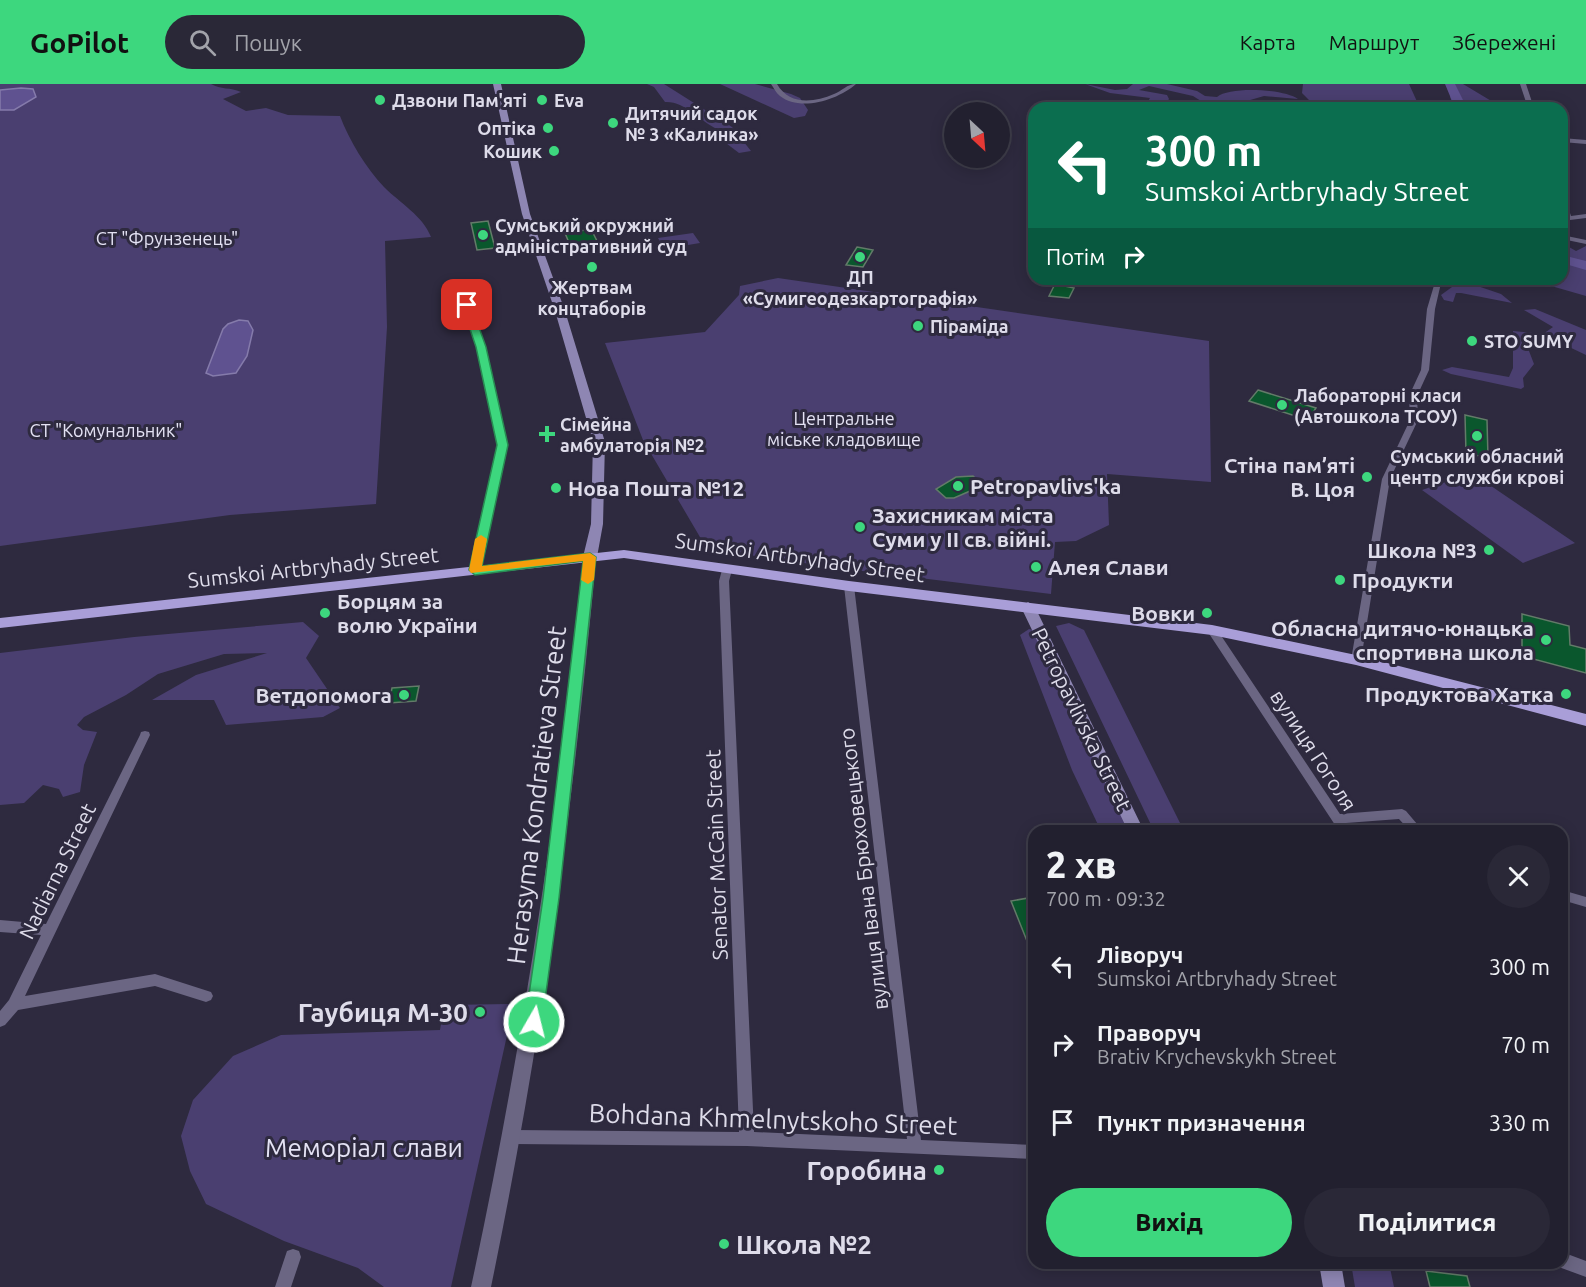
<!DOCTYPE html>
<html lang="uk">
<meta charset="utf-8">
<style>
body{margin:0;font-family:Ubuntu,sans-serif;background:#2a2837;color:#f1f3f6;height:100vh;display:flex;flex-direction:column;font-size:22px;white-space:nowrap}
*{box-sizing:border-box;margin:0}
p{font-size:20px;color:#a2a3aa}
.icon{flex:none;width:33px;height:33px;fill:none;stroke:currentColor;stroke-width:2;stroke-linecap:round;stroke-linejoin:round}
.map{position:relative;flex:1;overflow:hidden}
.drawer{position:absolute;left:1028px;top:741px;width:540px;height:444px;display:flex;flex-direction:column;background:#22202f;border-radius:18px;box-shadow:0 3px 15px #0003,0 0 0 2px #3f3e4b}
.drawer>*{flex:none}
.banner{position:absolute;left:1028px;top:18px;width:540px;height:183px;border-radius:18px;box-shadow:0 3px 15px #0003,0 0 0 2px #3f3e4b;background:#0b6e4f;color:#fff;overflow:hidden}
.needle{width:39px;rotate:154deg}
.buttons{position:absolute;left:944px;top:18px;display:grid;gap:12px}
.buttons a{display:grid;place-items:center;width:66px;height:66px;border-radius:50%;background:#22202f;box-shadow:0 3px 15px #0003,0 0 0 2px #3f3e4b;font-size:30px}
.pin{position:absolute;display:grid;place-items:center;width:51px;height:51px;color:#fff;margin:-26px;border-radius:12px;box-shadow:0 3px 9px #0006}
.me{position:absolute;width:66px;margin:-33px;rotate:8deg;stroke-linejoin:round;filter:drop-shadow(0 0 4px #0008)}
.turn{display:flex;align-items:center;gap:21px;height:126px;padding:0 18px;font-size:27px}
.turn .icon{width:78px;height:78px;stroke-width:2.5}
.turn b{display:block;font-size:42px;line-height:51px}
.then{display:flex;align-items:center;height:57px;padding:0 18px;background:#0003;gap:12px;font-size:22px}
.round{display:grid;place-items:center;flex:none;width:63px;height:63px;border-radius:32px;background:#2a2837}
.summary{display:flex;align-items:center;justify-content:space-between;height:102px;padding:0 18px}
h1{font-size:36px;font-weight:800;line-height:45px}
.button{display:flex;gap:12px;margin-top:auto;padding:12px 18px}
.button a{flex:1;height:69px;border-radius:36px;background:#3dd77e;color:#111;font-size:24px;font-weight:800;line-height:69px;text-align:center}
.button a+a{background:#2a2837;color:#f1f3f6}
ul{padding:0;list-style:none}
li{display:flex;align-items:center;gap:18px;height:78px;padding:0 18px}
li div{flex:1}
li b{display:block;font-size:22px}
li em{font-style:normal}
header{display:flex;align-items:center;gap:36px;box-sizing:border-box;height:84px;padding:0 30px;background:#3dd77e;color:#111}
header strong{font-size:28px}
nav{display:flex;gap:33px;margin-inline-start:auto;font-size:21px}
.search{width:420px;height:54px;background:#2a2837;display:flex;align-items:center;gap:15px;box-sizing:border-box;padding:0 21px;border-radius:33px;color:#a2a3aa;font-size:22px}
.map>svg:first-child{display:block}
</style>
<header>
<strong>GoPilot</strong>
<div class="search"><svg class="icon" aria-label="search" viewBox="0 0 24 24"><circle cx="10" cy="10" r="6"/><path d="M15 15l6 6"/></svg>Пошук</div>
<nav><a>Карта</a><a>Маршрут</a><a>Збережені</a></nav>
</header>
<div class="map">
<svg width="1586" height="1203" viewBox="0 0 1586 1203">
<rect width="100%" height="100%" fill="#2e2a3f"/>
<!-- green -->
<path fill="#4a3f70" fill-rule="evenodd" d="M0 0H211C221 6 230 3 241 8L223 15 246 27 266 24 288 31 340 32C349 56 366 84 384 103 400 119 423 132 431 153L385 157 387 243 376 420 230 431 0 462V26H14L21 4 0 6ZM239 236 253 246 247 272 236 289H206L223 245 228 240Z
M647 0H664L732 43 751 67 739 69 718 53 717 45C698 36 685 17 665 18L654 3Z
M720 0H755L791 10 800 14 808 26 805 32 794 34Z
M1085 0 1115 6 1127 5 1133 0H1167L1197 7 1205 12 1217 13C1230 2 1284 5 1298 15L1264 12 1233 21 1201 17 1193 12 1149 2 1139 6 1167 11 1169 15 1163 24H1144L1150 14 1110 9Z
M1303 0H1409L1420 24 1316 23 1302 9Z
M1452 0H1463L1503 24H1455C1450 16 1448 9 1452 0Z
M693 149 700 159 664 165 658 154Z
M1562 159 1576 167 1586 162V212L1527 195H1562Z
M778 194 1209 257 1211 398 1107 390 1109 441 1076 457 1055 458 1051 510 846 485 707 465 643 356 605 259 705 248 739 211 740 202Z
M1457 195 1501 210 1512 219 1461 209H1456L1453 218 1444 216 1441 211 1452 203 1451 196Z
M1535 225 1586 246V271L1565 261 1524 254 1534 280 1523 294 1524 303 1521 305 1451 290 1442 286 1452 283 1509 293 1513 284V247L1543 250 1553 243 1524 226Z
M1472 389 1575 459 1523 479 1422 406Z
M303 538 319 552 306 574 340 624 323 633 226 641 214 616H152L196 591 267 569 224 570 158 590 126 611 84 633 77 641 83 646 97 648 84 681 80 708 63 713 59 705 43 701 24 719 0 721V569L134 553Z
M1069 539 1084 546 1184 747H1154L1056 542Z
M1029 545 1036 547 1129 747H1101L1072 686 1020 551Z
M514 920 451 1203H384L358 1184 284 1157 206 1120 190 1087 181 1052 193 1016 233 972 281 951 440 946 444 921Z
M1351 1179H1389L1394 1203H1355Z"/>
<!-- water -->
<path fill="#5f5290" stroke="#857bab" stroke-width="1.5" d="M21 4 33 5 36 13 14 26H0V6Z
M239 236 248 237 253 246 247 272 236 289 213 292 206 289 223 245 228 240Z"/>
<g fill="none" stroke-linecap="round" stroke-linejoin="round">
<!-- river -->
<path fill="#5f5290" fill-rule="evenodd" d="M1445 0H1455L1467 24H1455Z
M1562 171 1586 177V186L1562 179Z"/>
</g>
<!-- building -->
<path fill="#0a572d" stroke="#637b69" stroke-width="1.5" d="M488 137 495 164 477 166 471 139Z
M586 146 592 147 597 157H593L595 162 572 166 565 149Z
M857 163 873 166 863 183 846 181Z
M1055 200 1074 204 1069 214 1049 212Z
M1258 306 1316 324 1308 336 1249 317Z
M1465 331 1487 336 1488 374 1466 369Z
M973 392 981 399 974 402 977 404 954 414H946L936 405 956 393Z
M1522 530 1569 542 1570 561 1586 565V589L1522 572Z
M419 602 416 617 389 619 392 604Z
M1034 813V872H1033L1011 817Z
M1426 1187 1467 1192 1470 1203H1430Z"/>
<g fill="none" stroke-linecap="round" stroke-linejoin="round">
<!-- minor -->
<path fill="#6b6683" fill-rule="evenodd" d="M771 0H777C789 21 813 19 834 10 842 7 847 0 856 0 838 16 800 28 780 12 776 9 774 4 771 0Z
M1520 0H1526L1534 24H1528Z
M1562 54 1586 56V60L1562 58Z
M1562 112 1565 114 1571 132 1586 130V134L1562 137V133H1565L1562 122Z
M1562 151 1586 156V160L1562 155Z
M1437 195H1444L1441 199 1435 225 1429 286 1417 312 1418 336 1390 395 1361 576 1356 580 1351 576 1382 395 1410 336 1409 312 1421 286 1427 225 1435 198Z
M464 219 471 221 485 263 506 361 480 486 475 489 470 486 498 361 477 263 463 221Z
M727 483 732 486 729 497 754 1048 907 1055 844 502 849 499 854 502 921 1056 1034 1061V1075L747 1062 512 1060 507 1058 505 1053 507 1048 512 1046 739 1048 719 497 722 486Z
M1212 543 1216 544 1340 730 1402 725 1406 727 1423 747H1410L1399 735 1346 739 1351 747H1339L1208 548 1207 546Z
M145 647 149 648 150 651 25 912 155 890 211 908 213 912 211 916 206 918 155 902 18 926 5 941 0 943V927L9 916 41 851 0 848V836L46 840 140 651 141 648Z
M1562 806 1586 813V823L1562 816Z
M293 1165 299 1167 301 1173 291 1203H275L287 1167Z
M1562 1168 1586 1177V1193L1556 1182 1555 1179H1562Z"/>
<!-- tertiary -->
<path fill="#6b6683" fill-rule="evenodd" d="M590 469 596 473C574 719 541 961 491 1203H471C523 962 559 719 584 473Z"/>
<!-- secondary -->
<path fill="#8e86b3" fill-rule="evenodd" d="M493 0H501L530 130 565 227 605 358 603 440 597 473 590 477 583 473 591 440 593 358 555 227 522 130Z
M1028 518 1035 523 1144 747H1128L1021 523Z
M1319 1179H1341L1345 1203H1323Z"/>
<!-- primary -->
<path fill="#a99ed8" fill-rule="evenodd" d="M624 466 849 497 1212 541 1356 571 1586 630V642L1356 581 1212 551 849 507 624 474 0 544V534Z"/>
</g>
<!-- route -->
<path fill="#3dd77e" stroke="#288c52" stroke-width="1.5" d="M467 218 471 221 486 263 508 361 482 482 590 469 596 473 559 814 542 938 540 944 534 946 527 944 525 938 543 814 583 477 475 491 469 486 497 361 476 263 462 221Z"/>
<!-- slow -->
<path fill="#f59e0b" d="M481 451 487 455 482 482 590 469 596 473 594 496 588 500 581 496 583 477 471 489 469 486 475 455Z"/>
<!-- markers -->
<g fill="#3dd77e" stroke="#2e2a3f" stroke-width="2">
<circle cx="380" cy="16" r="6"/>
<circle cx="542" cy="16" r="6"/>
<circle cx="613" cy="39" r="6"/>
<circle cx="548" cy="44" r="6"/>
<circle cx="554" cy="67" r="6"/>
<circle cx="483" cy="151" r="6"/>
<circle cx="860" cy="173" r="6"/>
<circle cx="592" cy="183" r="6"/>
<circle cx="918" cy="242" r="6"/>
<circle cx="1472" cy="257" r="6"/>
<circle cx="1282" cy="321" r="6"/>
<path d="M544 341h6v6h6v6h-6v6h-6v-6h-6v-6h6z"/>
<circle cx="1477" cy="352" r="6"/>
<circle cx="1367" cy="393" r="6"/>
<circle cx="958" cy="402" r="6"/>
<circle cx="556" cy="404" r="6"/>
<circle cx="860" cy="443" r="6"/>
<circle cx="1489" cy="466" r="6"/>
<circle cx="1036" cy="483" r="6"/>
<circle cx="1340" cy="496" r="6"/>
<circle cx="325" cy="529" r="6"/>
<circle cx="1207" cy="529" r="6"/>
<circle cx="1546" cy="556" r="6"/>
<circle cx="1566" cy="610" r="6"/>
<circle cx="404" cy="611" r="6"/>
<circle cx="480" cy="928" r="6"/>
<circle cx="939" cy="1086" r="6"/>
<circle cx="724" cy="1160" r="6"/>
</g>
<g text-anchor="middle" dominant-baseline="central" stroke-width="6" stroke-linejoin="round" paint-order="stroke">
<!-- far-poi labels -->
<g font-size="18" font-weight="bold" fill="#dedcea" stroke="#2e2a3f" text-anchor="start">
<text x="392" y="16">Дзвони Пам'яті</text>
<text x="554" y="16">Eva</text>
<text x="625" y="29">Дитячий садок<tspan x="625" dy="21">№ 3 «Калинка»</tspan></text>
<text x="536" y="44" text-anchor="end">Оптіка</text>
<text x="542" y="67" text-anchor="end">Кошик</text>
<text x="495" y="141">Сумський окружний<tspan x="495" dy="21">адміністративний суд</tspan></text>
<text x="860" y="193" text-anchor="middle">ДП<tspan x="860" dy="21">«Сумигеодезкартографія»</tspan></text>
<text x="592" y="203" text-anchor="middle">Жертвам<tspan x="592" dy="21">концтаборів</tspan></text>
<text x="930" y="242">Піраміда</text>
<text x="1484" y="257">STO SUMY</text>
<text x="1294" y="311">Лабораторні класи<tspan x="1294" dy="21">(Автошкола ТСОУ)</tspan></text>
<text x="560" y="340">Сімейна<tspan x="560" dy="21">амбулаторія №2</tspan></text>
<text x="1477" y="372" text-anchor="middle">Сумський обласний<tspan x="1477" dy="21">центр служби крові</tspan></text>
</g>
<!-- far-park labels -->
<g font-size="18" fill="#e4e2f4" stroke="#2e2a3f">
<text x="167" y="154">СТ "Фрунзенець"</text>
<text x="844" y="334">Центральне<tspan x="844" dy="21">міське кладовище</tspan></text>
<text x="106" y="346">СТ "Комунальник"</text>
</g>
<!-- poi labels -->
<g font-size="21" font-weight="bold" fill="#dedcea" stroke="#2e2a3f" text-anchor="end">
<text x="1355" y="381">Стіна пам’яті<tspan x="1355" dy="24">В. Цоя</tspan></text>
<text x="970" y="402" text-anchor="start">Petropavlivs'ka</text>
<text x="568" y="404" text-anchor="start">Нова Пошта №12</text>
<text x="872" y="431" text-anchor="start">Захисникам міста<tspan x="872" dy="24">Суми у ІІ св. війні.</tspan></text>
<text x="1477" y="466">Школа №3</text>
<text x="1048" y="483" text-anchor="start">Алея Слави</text>
<text x="1352" y="496" text-anchor="start">Продукти</text>
<text x="337" y="517" text-anchor="start">Борцям за<tspan x="337" dy="24">волю України</tspan></text>
<text x="1195" y="529">Вовки</text>
<text x="1534" y="544">Обласна дитячо-юнацька<tspan x="1534" dy="24">спортивна школа</tspan></text>
<text x="1554" y="610">Продуктова Хатка</text>
<text x="392" y="611">Ветдопомога</text>
</g>
<!-- street labels -->
<g font-size="21" fill="#dedcea" stroke="#2e2a3f">
<text transform="translate(800 473) rotate(8)">Sumskoi Artbryhady Street</text>
<text transform="translate(313 483) rotate(-6)">Sumskoi Artbryhady Street</text>
<text transform="translate(1082 635) rotate(64)">Petropavlivska Street</text>
<text transform="translate(1314 666) rotate(57)">вулиця Гоголя</text>
<text transform="translate(716 771) rotate(-92)">Senator McCain Street</text>
<text transform="translate(863 785) rotate(-97)">вулиця Івана Брюховецького</text>
<text transform="translate(57 787) rotate(-64)">Nadiarna Street</text>
</g>
<!-- near-street labels -->
<g font-size="26" fill="#dedcea" stroke="#2e2a3f">
<text transform="translate(536 711) rotate(-83)">Herasyma Kondratieva Street</text>
<text transform="translate(773 1035) rotate(2)">Bohdana Khmelnytskoho Street</text>
</g>
<!-- near-poi labels -->
<g font-size="26" font-weight="bold" fill="#dedcea" stroke="#2e2a3f" text-anchor="end">
<text x="468" y="928">Гаубиця М-30</text>
<text x="927" y="1086">Горобина</text>
<text x="736" y="1160" text-anchor="start">Школа №2</text>
</g>
<!-- near-park labels -->
<g font-size="26" fill="#e4e2f4" stroke="#2e2a3f">
<text x="364" y="1063">Меморіал слави</text>
</g>
</g>
</svg>
<div class="buttons">
<a><svg class="needle" viewBox="-14 -14 28 28"><path d="M0-13l5 13h-10z" fill="#e53935"/><path d="M0 13l5-13h-10z" fill="#a2a3aa"/></svg></a>
</div>
<div class="pin" style="left:467px;top:221px;background:#d93025"><svg class="icon" aria-label="arrive" viewBox="0 0 24 24"><path d="M6 21V4h12l-3 4 3 4H6"/></svg></div>
<svg class="me" style="left:534px;top:938px" viewBox="-20 -20 40 40"><circle r="17" fill="#3dd77e" stroke="#fff" stroke-width="3"/><path d="M0-11L8 9 0 5-8 9z" fill="#fff"/></svg>
<div class="banner">
<div class="turn"><svg class="icon" aria-label="left" viewBox="0 0 24 24"><path d="M17 20v-9H6M10 6l-5 5 5 5"/></svg><div><b>300 m</b>Sumskoi Artbryhady Street</div></div>
<div class="then">Потім<svg class="icon" aria-label="right" viewBox="0 0 24 24"><path d="M7 20v-9h11M14 6l5 5-5 5"/></svg></div>
</div>
<section class="drawer">
<div class="summary"><div><h1>2 хв</h1><p>700 m · 09:32</p></div><a class="round"><svg class="icon" aria-label="close" viewBox="0 0 24 24"><path d="M6 6l12 12M18 6L6 18"/></svg></a></div>
<ul>
<li><svg class="icon" aria-label="left" viewBox="0 0 24 24"><path d="M17 20v-9H6M10 6l-5 5 5 5"/></svg><div><b>Ліворуч</b><p>Sumskoi Artbryhady Street</p></div><em>300 m</em></li>
<li><svg class="icon" aria-label="right" viewBox="0 0 24 24"><path d="M7 20v-9h11M14 6l5 5-5 5"/></svg><div><b>Праворуч</b><p>Brativ Krychevskykh Street</p></div><em>70 m</em></li>
<li><svg class="icon" aria-label="arrive" viewBox="0 0 24 24"><path d="M6 21V4h12l-3 4 3 4H6"/></svg><div><b>Пункт призначення</b></div><em>330 m</em></li>
</ul>
<div class="button"><a>Вихід</a><a>Поділитися</a></div>
</section>
</div>
